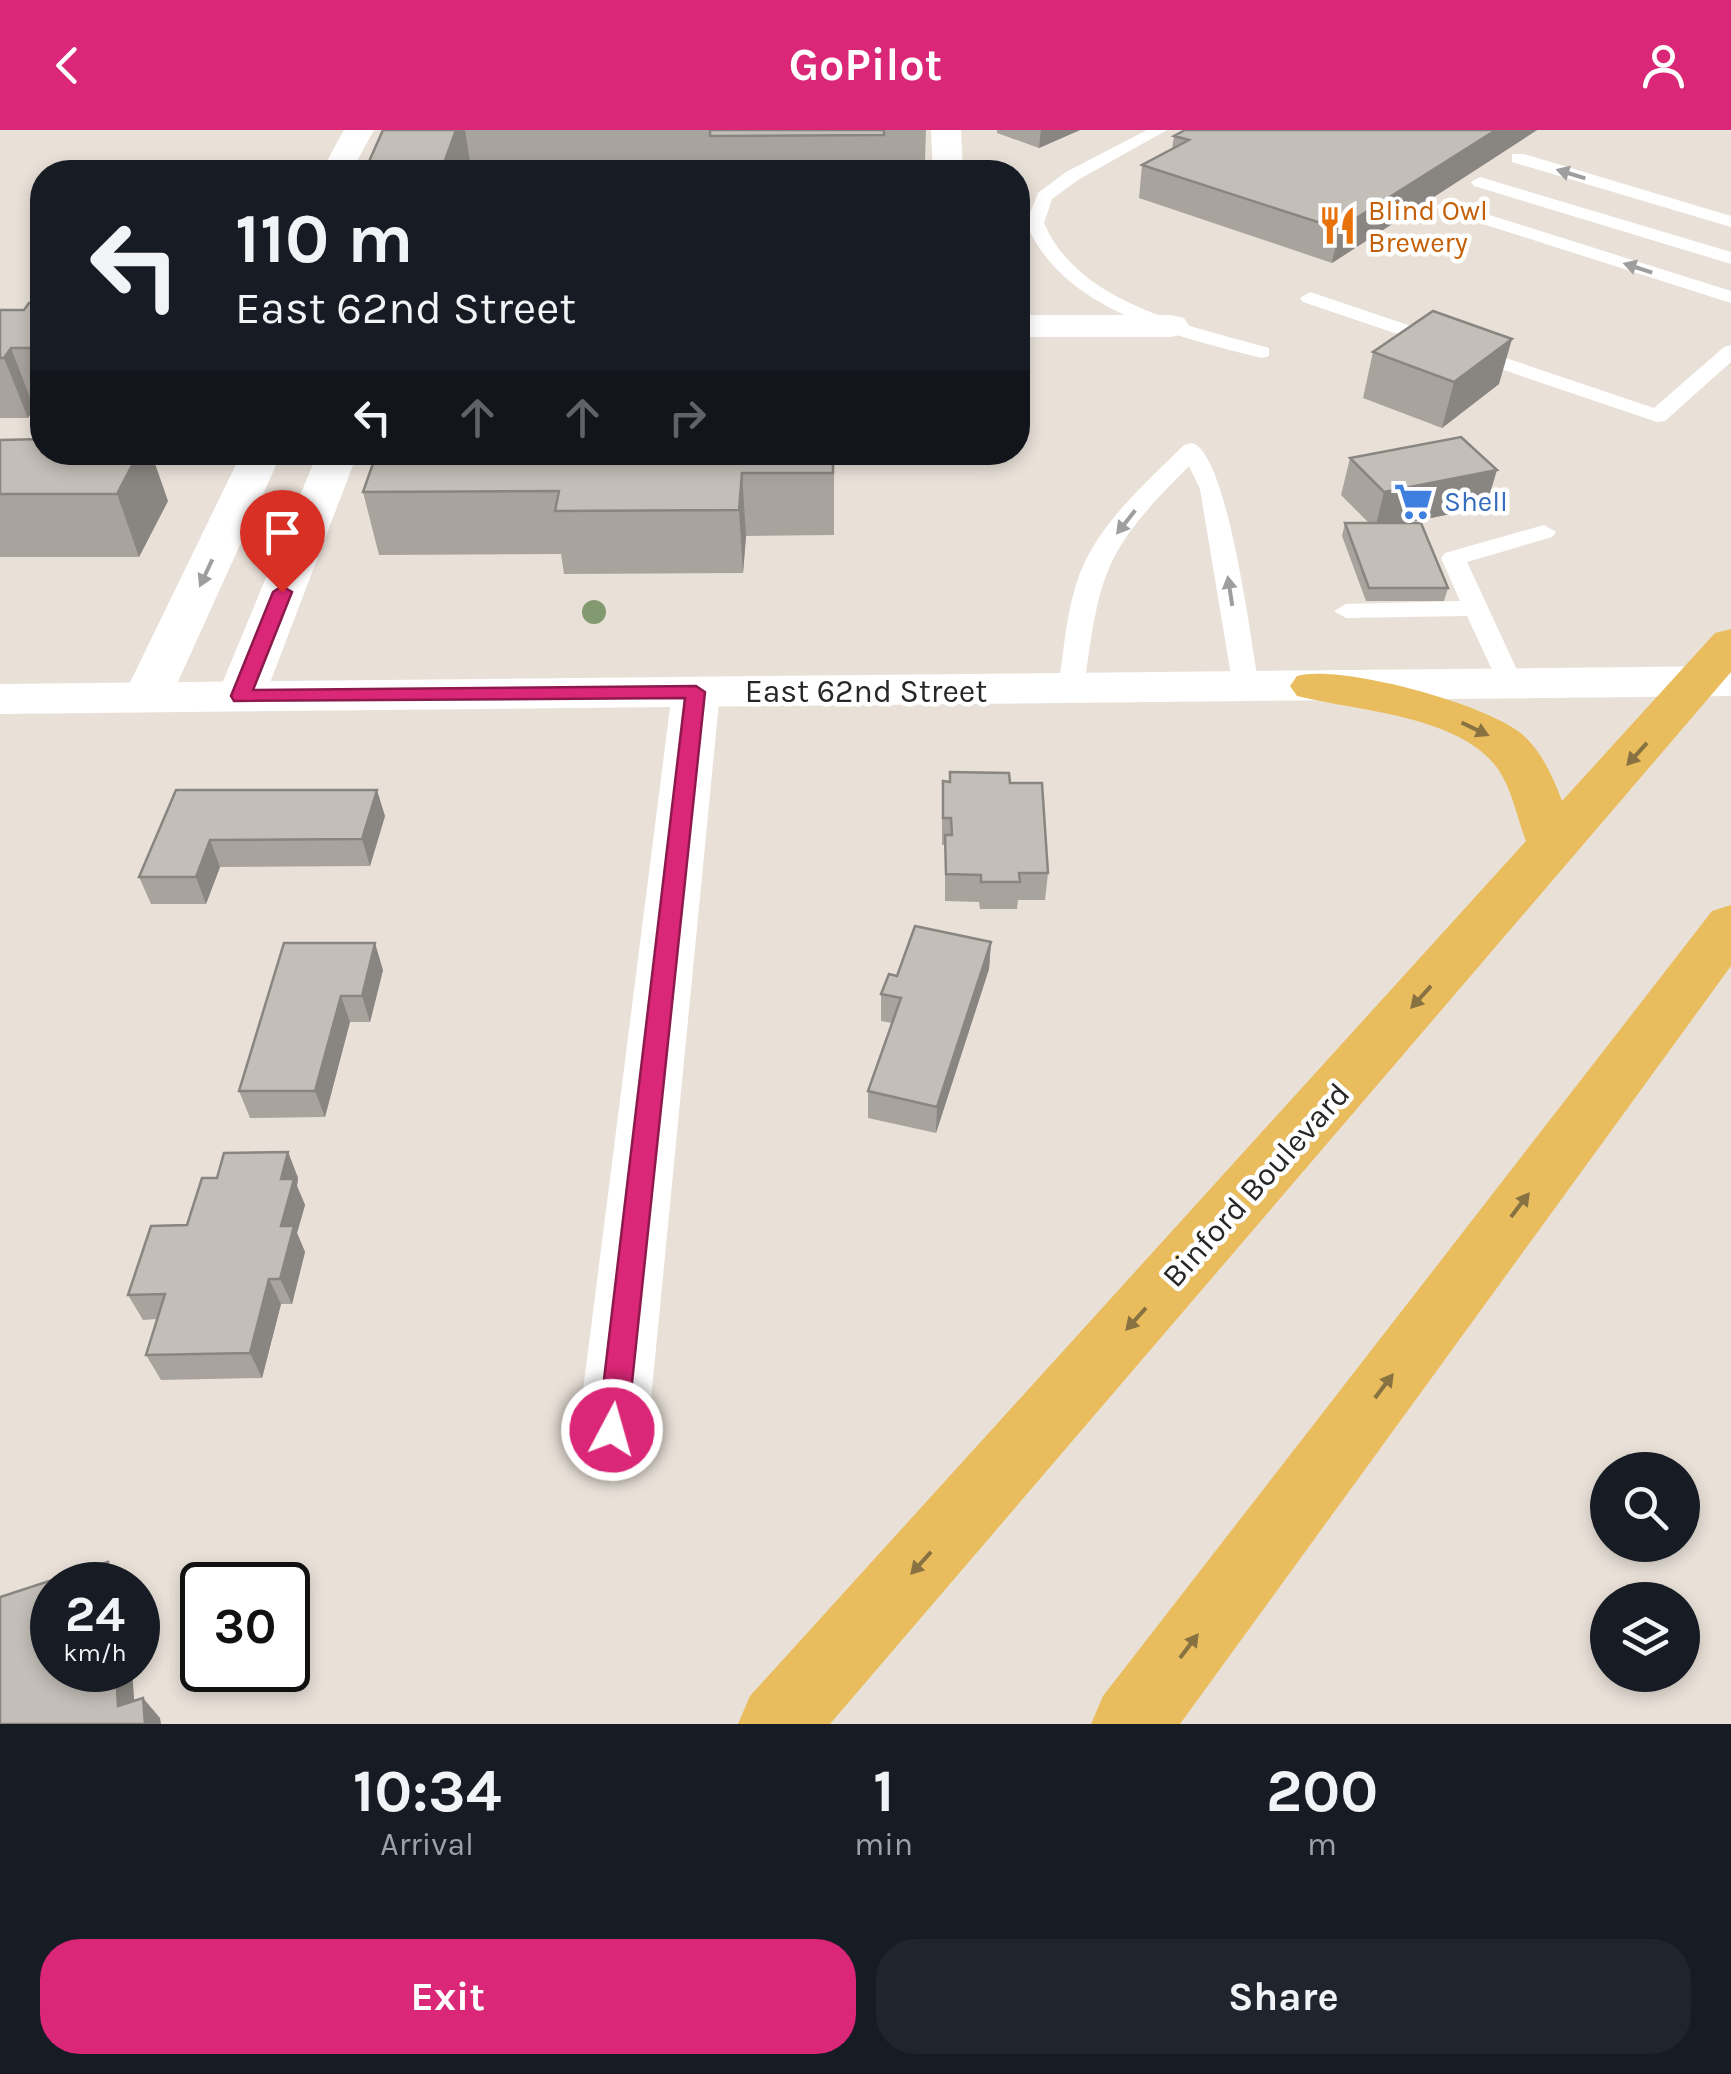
<!DOCTYPE html>
<style>
body{margin:0;font-family:Karla,sans-serif;background:#20242c;color:#f1f3f6;height:100vh;display:flex;flex-direction:column;font-size:38px;white-space:nowrap}
*{box-sizing:border-box;margin:0}
p{font-size:32px;color:#9ea1a6}
.icon{flex:none;width:55px;height:55px;fill:none;stroke:currentColor;stroke-width:2;stroke-linecap:round;stroke-linejoin:round}
.map{position:relative;height:1594px;overflow:hidden}
.details{display:flex;flex-direction:column;background:#171b24;flex:1}
.details>*{flex:none}
.banner{position:absolute;left:30px;top:30px;width:1000px;height:305px;border-radius:40px;box-shadow:0 5px 15px #0003;background:#171b24;color:#f1f3f6;overflow:hidden}
.fabs{position:absolute;left:1590px;top:1322px;display:grid;gap:20px}
.fabs a{display:grid;place-items:center;width:110px;height:110px;border-radius:50%;background:#171b24;box-shadow:0 5px 15px #0003;font-size:50px}
.speed{position:absolute;left:30px;top:1432px;display:flex;gap:20px;font-size:50px;font-weight:700;text-align:center}
.speed>*{display:grid;place-content:center;width:130px;height:130px;border-radius:50%;background:#171b24;box-shadow:0 5px 15px #0003;line-height:1}
.speed small{font-size:25px;font-weight:400}
.speed .limit{border:5px solid #111;border-radius:15px;background:#fff;color:#111}
.pin{position:absolute;display:grid;place-items:center;width:85px;height:85px;color:#fff;margin:-102px -42px;border-radius:50% 50% 50% 0;rotate:-45deg;box-shadow:0 0 10px #0007}
.pin .icon{rotate:45deg}
.me{position:absolute;width:110px;margin:-55px;rotate:6deg;stroke-linejoin:round;filter:drop-shadow(0 0 8px #0008)}
.turn{display:flex;align-items:center;gap:35px;height:210px;padding:0 40px;font-size:45px}
.turn .icon{width:130px;height:130px;stroke-width:2.5}
.turn b{display:block;font-size:70px;line-height:85px}
.lanes{display:flex;align-items:center;height:95px;padding:0 40px;background:#0003;justify-content:center;gap:50px;direction:ltr}
.lanes .off{opacity:.35}
.eta{display:flex;justify-content:space-evenly;align-items:center;height:170px;text-align:center}
.eta b{font-size:60px;font-weight:700;line-height:70px}
.primary-button{display:flex;gap:20px;margin-top:auto;padding:20px 40px}
.primary-button a{flex:1;height:115px;border-radius:40px;background:#db2777;color:#fff;font-size:40px;font-weight:700;line-height:115px;text-align:center}
.primary-button a+a{background:#20242c;color:#f1f3f6}
header{display:flex;justify-content:space-between;align-items:center;height:130px;padding:0 40px;background:#db2777;color:#fff;font-size:45px;font-weight:700}
.map>svg:first-child{display:block}
</style>
<header><svg class="icon" aria-label="back" viewBox="0 0 24 24"><path d="M15 5l-7 7 7 7"/></svg>GoPilot<svg class="icon" aria-label="person" viewBox="0 0 24 24"><circle cx="12" cy="8" r="4"/><path d="M4 21q1-7 8-7t8 7"/></svg></header>
<div class="map">
<svg width="1731" height="1594" viewBox="0 0 1731 1594">
<rect width="100%" height="100%" fill="#e9e1d8"/>
<g fill="none" stroke-linecap="round" stroke-linejoin="round">
<!-- service -->
<path fill="#fff" fill-rule="evenodd" d="M1147 0H1167L1078 50 1052 69 1044 93C1079 175 1192 196 1269 218V226L1262 228C1178 207 1062 181 1026 93L1038 63 1066 42Z
M1512 24H1524L1731 86V97L1512 32Z
M1480 47 1731 122V134L1474 56 1471 52Z
M1445 71 1731 161V173L1439 80 1436 76Z
M1310 162 1654 278 1724 217 1731 215V232L1665 291 1657 292 1303 172 1300 168Z
M1192 313C1228 322 1252 518 1259 557L1246 565 1233 557 1200 359 1189 336C1103 422 1100 441 1084 559L1071 567 1062 565 1058 559C1064 520 1066 480 1080 443 1100 392 1146 353 1184 315Z
M1544 395 1556 402 1552 407 1467 432 1523 553 1519 559H1501L1467 486 1346 488 1334 481 1346 474 1460 471 1441 428 1445 423Z"/>
<!-- minor -->
<path fill="#fff" fill-rule="evenodd" d="M344 0H374L351 42H321Z
M931 0H961L963 42H933Z
M1018 185H1171L1184 188 1189 196 1184 204 1171 207H1018Z
M242 322H282L171 567 164 578 147 582 130 578 123 567Z
M318 322H358L265 566 258 577 241 581 224 577 217 566Z
M696 547 713 551 720 562 648 1300 638 1323 613 1333 588 1323 578 1300 672 562 679 551Z"/>
<!-- tertiary -->
<path fill="#fff" fill-rule="evenodd" d="M1731 536V566L0 584V554Z"/>
<!-- primary -->
<path fill="#e9bd5d" fill-rule="evenodd" d="M1731 499V542L830 1594H738L750 1566 1526 711C1517 688 1512 659 1498 639 1460 585 1356 581 1297 566L1290 556 1297 546C1341 534 1486 574 1522 604 1542 622 1553 647 1562 671L1715 503Z
M1731 775V836L1180 1594H1091L1103 1566 1712 781Z"/>
</g>
<!-- trees -->
<circle fill="#839a71" cx="594" cy="482" r="12"/>
<!-- wall -->
<path fill="#a9a39e" d="M383 0H926L925 31H884V42H570L569 37 471 38 470 42H368L367 36Z
M997 0H1080L1039 18 997 3Z
M1537 0 1332 133 1139 68 1142 35 1172 19 1174 6Z
M42 173V278H34L28 288H0V180H24Z
M1373 222 1499 254 1442 298 1363 268Z
M0 310 168 371 139 427H0Z
M733 322H834V405L746 406 743 443 564 444 561 424 379 425 363 362 583 330 732 328Z
M1350 328 1486 377 1406 393 1448 458 1444 471H1366L1342 406 1345 393H1369L1341 365Z
M950 642 1010 653 1048 743 1045 770H1018L1017 779H980L979 772 945 771V715H942V678L943 651 949 652Z
M176 660 385 686 370 736 220 737 206 774H151L139 747Z
M991 812 989 839 936 1003 868 988V961L892 893 881 891V864L897 846Z
M284 813 383 840 370 892H350L325 987 250 988 239 961Z
M288 1022 298 1048 297 1056 305 1075 297 1103 305 1122 292 1174H281L262 1248 161 1250 146 1225 157 1189 143 1190 128 1165 187 1095 217 1048Z"/>
<!-- shaded-wall -->
<path fill="#898581" d="M456 0H465L471 38 470 42H444L443 36Z
M1041 0H1080L1039 18Z
M1496 0H1537L1332 133 1339 99Z
M1512 209 1499 254 1442 298 1454 252Z
M11 218 34 278 28 288 4 228Z
M139 322H151L168 371 139 427 117 364Z
M576 322H582L588 367 575 330Z
M1497 340 1486 377 1375 399 1384 362Z
M742 343 746 406 743 443 739 380Z
M377 660 385 686 370 736 362 709Z
M210 710 220 737 206 774 196 747Z
M991 812 989 839 936 1003 937 977Z
M375 813 383 840 370 892 362 866Z
M341 866 350 892 325 987 315 961Z
M288 1022 298 1048 297 1056 305 1075 297 1103 305 1122 292 1174 280 1149 281 1049Z
M269 1149 281 1174 262 1248 250 1223Z
M108 1432 125 1455H110Z
M116 1540H132L136 1594 118 1576Z
M143 1568 160 1588 161 1594H145Z"/>
<!-- building -->
<path fill="#c4beb8" stroke="#898581" stroke-width="2.5" d="M383 0H456L443 36H367Z
M710 0H884V5L710 6Z
M1185 0H1496L1339 99 1142 35 1189 10 1174 6Z
M29 173H42V218H11L4 228H0V180H24Z
M1433 181 1512 209 1454 252 1373 222Z
M1461 307 1497 340 1384 362 1350 328Z
M42 309V322H139L117 364H0V310Z
M377 322H576L575 330 732 328 733 322H833V343H742L739 380 555 381 559 361 363 362Z
M1345 393H1421L1448 458H1369Z
M950 642 1009 643 1010 653H1042L1048 743H1019L1020 752H981V745L946 744 945 705H952L951 688H943V651L950 652Z
M176 660H377L362 709 210 710 196 747H139Z
M915 796 991 812 937 977 868 961 901 868 881 864 889 844 897 846Z
M284 813H375L362 866H341L315 961H239Z
M288 1022 281 1049H294L281 1096H294L280 1149H269L250 1223 146 1225 165 1164 128 1165 151 1096 187 1095 202 1048H217L224 1023Z
M108 1432 110 1455H52V1540H116L118 1576 143 1568 145 1594H0V1467Z"/>
<!-- one-way arrows -->
<defs><path id="oneway-solid" d="M-6-.8H1V-3.2L6.5 0L1 3.2V.8H-6Z" transform="scale(2.5)"/></defs>
<g fill="#9e9e9e">
<use href="#oneway-solid" transform="translate(1571 44) rotate(-163)"/>
<use href="#oneway-solid" transform="translate(1638 138) rotate(-162)"/>
<use href="#oneway-solid" transform="translate(1126 392) rotate(128)"/>
<use href="#oneway-solid" transform="translate(206 443) rotate(115)"/>
<use href="#oneway-solid" transform="translate(1230 461) rotate(-99)"/>
</g>
<g fill="#887242">
<use href="#oneway-solid" transform="translate(1475 599) rotate(26)"/>
<use href="#oneway-solid" transform="translate(1637 624) rotate(132)"/>
<use href="#oneway-solid" transform="translate(1421 867) rotate(132)"/>
<use href="#oneway-solid" transform="translate(1520 1075) rotate(-53)"/>
<use href="#oneway-solid" transform="translate(1136 1189) rotate(132)"/>
<use href="#oneway-solid" transform="translate(1384 1256) rotate(-53)"/>
<use href="#oneway-solid" transform="translate(921 1433) rotate(132)"/>
<use href="#oneway-solid" transform="translate(1189 1516) rotate(-53)"/>
</g>
<!-- route -->
<path fill="#db2777" stroke="#8e194d" stroke-width="2.5" d="M282 456 292 462 253 560 696 556 705 562 627 1300 623 1309 612 1313 602 1309 598 1300 685 568 234 571 231 566 273 462Z"/>
<!-- icons -->
<defs>
<symbol id="restaurant-bare" viewBox="-9 -9 18 18"><path d="M-5-6h1v4h1v-4h1v4h1v-4h1v5L-1.5 .5V6h-2V.5L-5-1ZM5-6V6H3V1.5H1.5Q1.5-4 5-6Z" fill="#e8710a" stroke="#fff" stroke-width="2.5" paint-order="stroke"/></symbol>
<symbol id="supermarket-bare" viewBox="-9 -9 18 18"><path d="M-6-5.5h2.5l.6 2H6L4.5 2H-2.5L-4.4-4H-6ZM-1.5 3.2a1.3 1.3 0 1 0 .1 0ZM3 3.2a1.3 1.3 0 1 0 .1 0Z" fill="#3f7fe0" stroke="#fff" stroke-width="2.5" paint-order="stroke"/></symbol>
</defs>
<g fill-rule="evenodd">
<use href="#restaurant-bare" x="1310" y="68" width="55" height="55"/>
<use href="#supermarket-bare" x="1386" y="344" width="55" height="55"/>
</g>
<g text-anchor="middle" dominant-baseline="central" stroke-width="9" stroke-linejoin="round" paint-order="stroke">
<!-- far-food labels -->
<g font-size="28" fill="#c56008" stroke="#fff" text-anchor="start">
<text x="1368" y="80">Blind Owl<tspan x="1368" dy="32">Brewery</tspan></text>
</g>
<!-- far-shop labels -->
<g font-size="28" fill="#366cbe" stroke="#fff" text-anchor="start">
<text x="1444" y="371">Shell</text>
</g>
<!-- street labels -->
<g font-size="32" fill="#272727" stroke="#fff">
<text x="866" y="561">East 62nd Street</text>
<text transform="translate(1256 1055) rotate(-48)">Binford Boulevard</text>
</g>
</g>
</svg>
<div class="fabs">
<a><svg class="icon" aria-label="search" viewBox="0 0 24 24"><circle cx="10" cy="10" r="6"/><path d="M15 15l6 6"/></svg></a>
<a><svg class="icon" aria-label="layers" viewBox="0 0 24 24"><path d="M12 4l9 5-9 5-9-5zM3 14l9 5 9-5"/></svg></a>
</div>
<div class="speed"><div>24<small>km/h</small></div><div class="limit">30</div></div>
<div class="pin" style="left:282px;top:462px;background:#d93025"><svg class="icon" aria-label="arrive" viewBox="0 0 24 24"><path d="M6 21V4h12l-3 4 3 4H6"/></svg></div>
<svg class="me" style="left:612px;top:1300px" viewBox="-20 -20 40 40"><circle r="17" fill="#db2777" stroke="#fff" stroke-width="3"/><path d="M0-11L8 9 0 5-8 9z" fill="#fff"/></svg>
<div class="banner">
<div class="turn"><svg class="icon" aria-label="left" viewBox="0 0 24 24"><path d="M17 20v-9H6M10 6l-5 5 5 5"/></svg><div><b>110 m</b>East 62nd Street</div></div>
<div class="lanes"><svg class="icon" aria-label="left" viewBox="0 0 24 24"><path d="M17 20v-9H6M10 6l-5 5 5 5"/></svg><svg class="icon off" aria-label="ahead" viewBox="0 0 24 24"><path d="M12 20V5M6 11l6-6 6 6"/></svg><svg class="icon off" aria-label="ahead" viewBox="0 0 24 24"><path d="M12 20V5M6 11l6-6 6 6"/></svg><svg class="icon off" aria-label="right" viewBox="0 0 24 24"><path d="M7 20v-9h11M14 6l5 5-5 5"/></svg></div>
</div>
</div>
<section class="details">
<div class="eta">
<div><b>10:34</b><p>Arrival</p></div>
<div><b>1</b><p>min</p></div>
<div><b>200</b><p>m</p></div>
</div>
<div class="primary-button"><a>Exit</a><a>Share</a></div>
</section>
